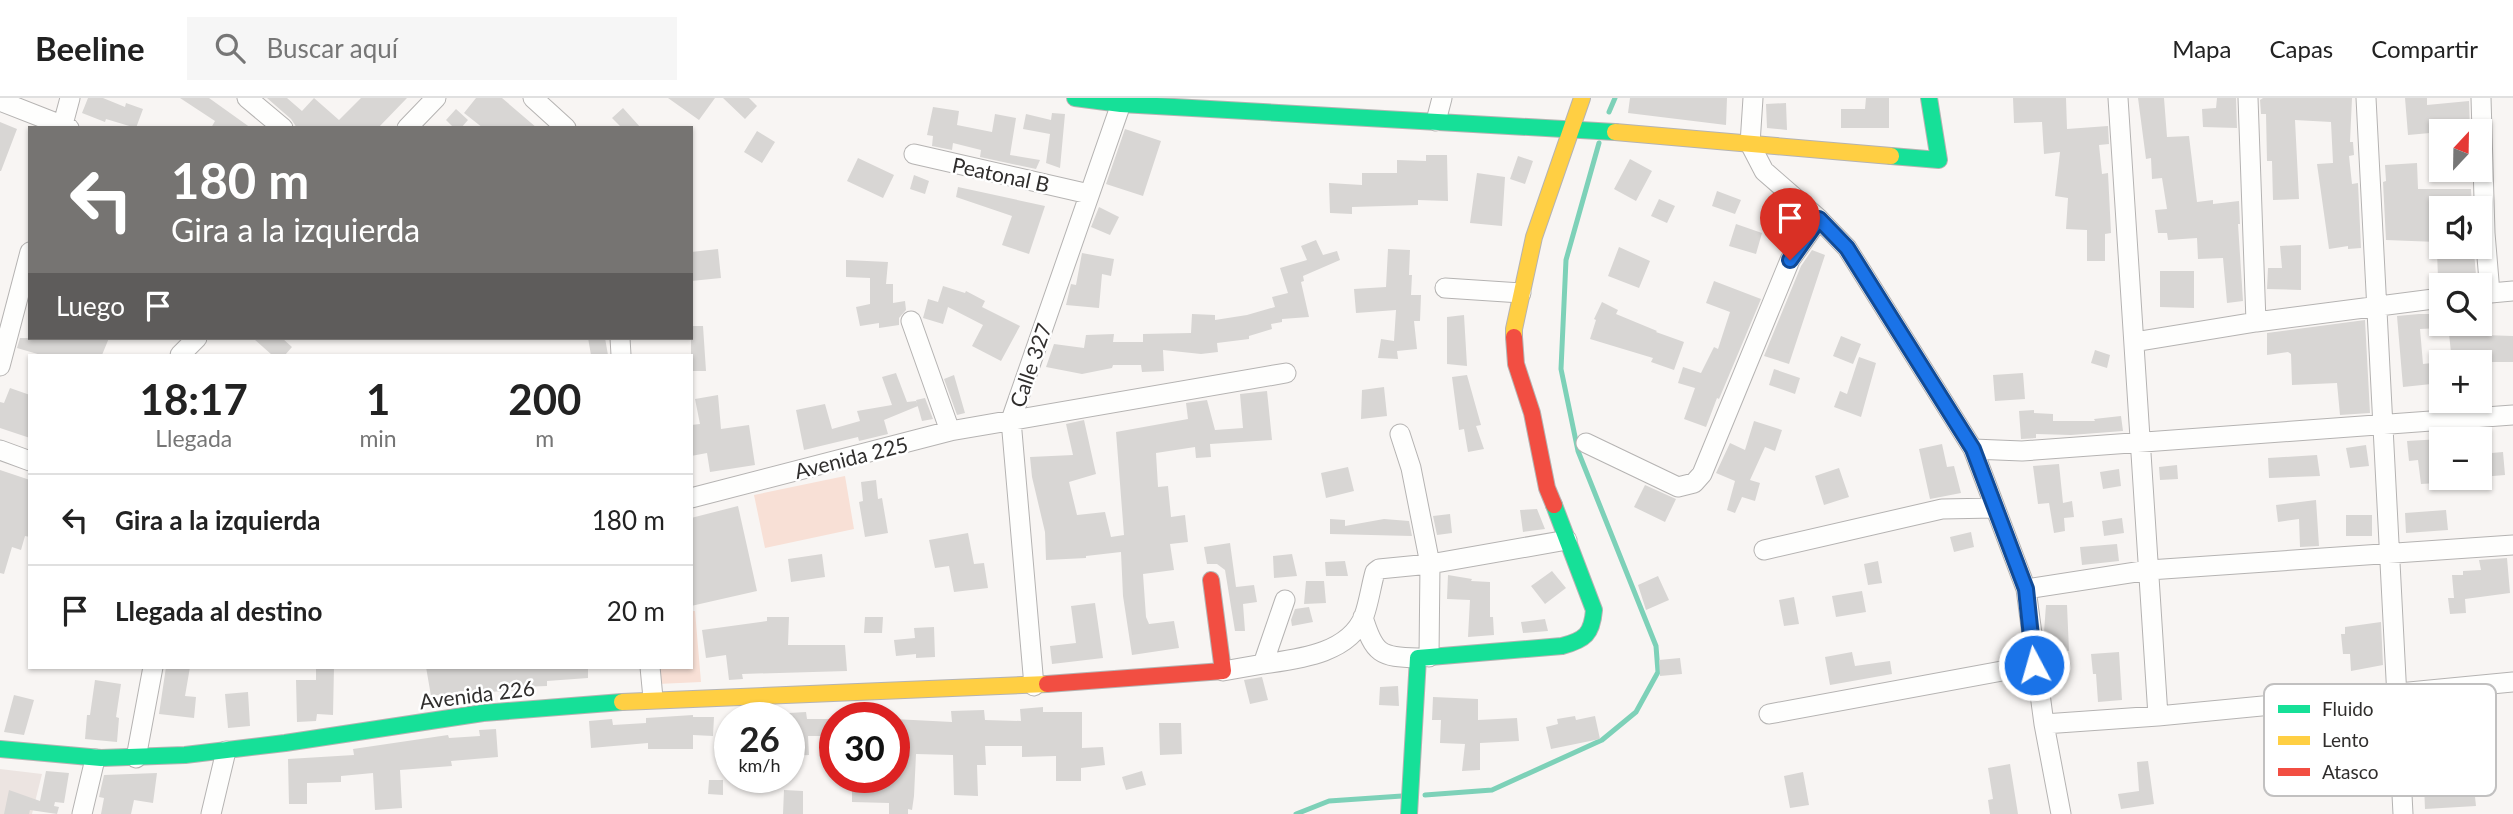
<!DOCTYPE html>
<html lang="es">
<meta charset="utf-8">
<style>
body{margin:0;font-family:Lato,sans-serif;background:#f6f6f6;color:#222;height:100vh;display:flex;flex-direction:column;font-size:26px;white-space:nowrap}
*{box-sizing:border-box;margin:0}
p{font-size:23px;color:#767676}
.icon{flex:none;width:38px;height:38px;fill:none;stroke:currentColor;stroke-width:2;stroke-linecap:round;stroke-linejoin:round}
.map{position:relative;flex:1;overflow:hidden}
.details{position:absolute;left:28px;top:256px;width:665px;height:315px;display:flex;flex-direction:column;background:#fff;border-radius:0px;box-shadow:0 2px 5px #0004}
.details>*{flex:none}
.guide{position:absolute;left:28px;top:28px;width:665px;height:214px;border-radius:0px;box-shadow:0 2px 5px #0004;background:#767472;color:#fff;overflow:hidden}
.needle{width:46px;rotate:22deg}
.tools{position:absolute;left:2429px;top:21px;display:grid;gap:14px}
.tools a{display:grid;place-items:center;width:63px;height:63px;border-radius:0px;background:#fff;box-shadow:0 2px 5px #0004;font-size:35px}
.speed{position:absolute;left:714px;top:604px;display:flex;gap:14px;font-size:35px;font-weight:700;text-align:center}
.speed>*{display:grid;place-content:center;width:91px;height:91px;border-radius:50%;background:#fff;box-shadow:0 2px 5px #0004;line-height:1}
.speed small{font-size:18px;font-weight:400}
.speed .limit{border:10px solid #d22;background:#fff;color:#111}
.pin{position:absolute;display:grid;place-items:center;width:60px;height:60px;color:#fff;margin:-72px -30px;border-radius:50% 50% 50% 0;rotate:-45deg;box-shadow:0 0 7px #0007}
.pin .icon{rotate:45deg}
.me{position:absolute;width:77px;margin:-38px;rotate:354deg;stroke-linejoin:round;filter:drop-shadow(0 0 5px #0008)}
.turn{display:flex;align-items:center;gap:24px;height:147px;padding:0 28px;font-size:32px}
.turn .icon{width:91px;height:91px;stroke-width:2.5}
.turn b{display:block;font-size:49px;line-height:60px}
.then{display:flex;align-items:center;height:66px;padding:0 28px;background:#0003;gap:14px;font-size:26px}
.eta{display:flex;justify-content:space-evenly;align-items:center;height:119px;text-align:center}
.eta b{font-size:42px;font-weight:700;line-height:49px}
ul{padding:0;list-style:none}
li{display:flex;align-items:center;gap:21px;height:91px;padding:0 28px;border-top:2px solid #e0e0e0}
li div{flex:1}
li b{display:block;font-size:26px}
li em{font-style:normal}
header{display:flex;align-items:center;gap:42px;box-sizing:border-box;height:98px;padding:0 35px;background:#fff;border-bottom:2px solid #e0e0e0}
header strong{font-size:33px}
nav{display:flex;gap:38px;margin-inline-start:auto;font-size:24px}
.search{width:490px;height:63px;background:#f6f6f6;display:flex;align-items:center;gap:18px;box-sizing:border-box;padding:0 24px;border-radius:0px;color:#767676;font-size:26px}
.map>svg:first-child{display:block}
</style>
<header>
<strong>Beeline</strong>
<div class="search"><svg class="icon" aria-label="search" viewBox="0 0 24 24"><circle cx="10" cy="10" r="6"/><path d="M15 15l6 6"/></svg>Buscar aquí</div>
<nav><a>Mapa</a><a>Capas</a><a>Compartir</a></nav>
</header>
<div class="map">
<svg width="2513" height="716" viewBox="0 0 2513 716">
<rect width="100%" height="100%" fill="#f8f5f3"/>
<!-- built -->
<path fill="#ece4e1" d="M0 671 42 676 32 716H0Z"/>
<!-- park -->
<path fill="#f8e0d6" d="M845 378 854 431 765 450 754 397Z
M691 513H695L701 584 658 586 657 569H691Z"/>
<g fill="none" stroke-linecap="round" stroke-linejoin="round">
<!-- stream -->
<path stroke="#7dd1b8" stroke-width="5" d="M1609 14 1615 0
M1425 697 1492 692 1602 642 1636 614 1658 574 1656 548 1578 353 1561 271 1566 162 1599 45
M1296 716 1329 703 1402 698"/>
</g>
<!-- building -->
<path fill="#d8d6d4" d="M88 0H103L125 9 126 5 143 11 136 30 106 21 105 24 82 15Z
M180 0H209L251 30H211L215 23Z
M267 0H287L302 13 314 0 339 22 361 0H407L378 30H297L291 21Z
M476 0H502L537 30H483L464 15Z
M668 0H715L699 22Z
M723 0H749L757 8 745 21Z
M1630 0H1727L1726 27 1628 15Z
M1866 0H1889V30H1841V11H1865Z
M2013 0H2066L2067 31 2108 28 2109 46 2099 47 2102 76 2108 75 2111 135 2105 136V163H2087V132L2066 131 2068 100 2055 98 2060 54 2044 56 2042 24 2014 25Z
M2138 0H2164L2167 39 2189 38 2197 104 2213 102V106L2239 103 2240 126H2238L2243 203 2227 205 2223 160 2198 161 2197 140 2168 142 2167 135H2158L2155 112 2167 111 2162 80 2152 81 2151 60 2146 61Z
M2217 0H2236L2237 30 2203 29 2202 11 2216 10Z
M2263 0H2352L2350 44H2353L2354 57 2349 58 2352 86 2358 85 2361 150 2348 151V148L2329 151 2317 66 2333 65 2331 24 2295 22 2299 101 2273 102 2272 63H2267L2266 16H2261L2260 2Z
M2405 0H2427V7L2469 3 2470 33H2429L2430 35 2408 37Z
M1786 5 1787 32 1767 30 1766 6Z
M933 9 959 13 957 27 992 34 995 16 1016 20 1010 57 1040 62 1036 71 980 59 981 52 953 45 952 52 932 48 933 38 927 37Z
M623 10 641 30H622L612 20Z
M456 11 468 22 461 30H454L446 22Z
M1052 15 1065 16 1060 70 1046 65 1050 36 1023 31 1026 16 1051 22Z
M0 24 17 31 1 73H0Z
M1125 31 1161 43 1143 98 1106 86Z
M757 33 775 44 762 65 744 54Z
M1426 57H1447L1448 103 1418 102V107L1352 109V116L1330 115 1329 85 1362 87V75H1397V62L1426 63Z
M1518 58 1533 63 1525 86 1510 81Z
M858 60 894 77 883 100 847 83Z
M1630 61 1652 73 1636 103 1614 91Z
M2417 65 2418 91H2471L2472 110H2438L2437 144 2386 142 2383 84 2386 83 2385 67Z
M1477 75 1505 79 1502 128 1470 125Z
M914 77 929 83 925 96 910 91Z
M958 89 1045 108 1029 156 1002 147 1012 118 956 99Z
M1717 93 1741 102 1735 116 1712 108Z
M1659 101 1675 108 1667 125 1651 118Z
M1099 109 1119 119 1110 137 1091 129Z
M1736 126 1762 135 1756 156 1729 148Z
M1316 142 1323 157 1337 153 1340 162 1303 178 1304 183 1301 184 1309 219 1282 221V224L1271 226 1272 231 1249 238V241L1217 245 1218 254 1201 256 1163 252 1164 273 1142 274 1141 267H1113L1112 270 1082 276 1046 269 1054 246 1084 250 1086 237 1114 236 1113 244H1143V236L1191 235 1192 216 1215 217V222L1247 217 1275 209 1272 199 1288 195 1280 170 1307 162 1301 148Z
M2301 147V192L2267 191 2268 170H2282L2280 148Z
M1619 149 1650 163 1639 190 1608 178Z
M718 151 721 180 691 183V154Z
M1388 151 1410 152 1409 177H1412L1411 197H1421L1420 223H1414L1417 251 1397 253 1398 261 1378 260 1381 241 1394 243 1396 212 1356 215 1354 191 1386 189Z
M1812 152 1825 157 1789 266 1764 258 1801 168Z
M2437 154H2474L2476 177 2438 180Z
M1082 155 1114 161 1111 178 1102 176 1099 210 1066 207 1071 186 1076 187Z
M846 162 888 164 886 186H893V205L905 203 906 212 899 220V227L879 230V225L860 228 856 209 870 206V180L846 179Z
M2160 173H2194V210L2160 209Z
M1714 183 1761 201 1719 301 1717 300 1706 329 1684 321 1695 290 1678 285 1683 269 1701 275 1714 249 1718 251 1730 214 1706 205Z
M943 188 965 195 966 193 985 203 982 209 1020 228 1001 263 972 248 983 227 948 209 943 226 923 220 928 201 938 204Z
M1602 204 1618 212 1616 216 1657 233 1656 234 1684 244 1674 272 1651 264 1653 260 1590 241 1596 222 1594 221Z
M2419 216H2441V230L2420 231 2423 266 2440 264 2441 285 2403 289 2397 218Z
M1464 217 1467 268 1447 266V219Z
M2365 222 2370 315 2340 317 2337 285 2292 287 2291 256 2288 254 2267 257V235Z
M2448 226H2482V237L2513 238V264H2452Z
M691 228H703L706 273H691Z
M1841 238 1861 246 1853 266 1833 258Z
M20 240H109L102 257H41L17 250Z
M253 240H282L292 249 285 257H272Z
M588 240H605L608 257H591Z
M2095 252 2110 257 2107 270 2091 265Z
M1859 259 1876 265 1861 319 1834 309 1840 293 1847 296Z
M1774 271 1800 280 1795 296 1769 287Z
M896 275 907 304 916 303 918 308 884 322 888 336 859 343 858 339 804 352 796 312 825 306 832 331 860 323 857 313 892 307 882 279Z
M2023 275 2025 301 1995 303 1993 277Z
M954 277 965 315 957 317 944 281Z
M1467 277 1481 327 1476 328 1484 351 1468 354 1464 331 1459 332 1452 279Z
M1384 289 1387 318 1361 321 1362 292Z
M10 290 30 297V340L0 330V304L4 305Z
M1267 293 1272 342 1210 346 1211 359 1196 360 1195 349 1156 355 1158 389 1168 388 1171 419 1185 417 1188 444 1170 446 1174 472 1143 476 1146 519 1149 526 1174 523 1179 550 1132 557 1123 498 1121 454 1086 458V460L1046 462 1045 434 1032 379 1030 359 1073 357 1066 326 1084 322 1096 376 1069 384 1077 417 1105 414 1111 439 1124 437 1116 334 1188 321 1186 305 1207 302 1215 332 1243 330 1240 296Z
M718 297 721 331 749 327 755 367 710 374 707 355 691 358V327L700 326 695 301Z
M925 300 933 321 922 323 916 302Z
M2034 312V315L2053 316V323H2095L2094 321 2121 318 2123 333 2071 337 2036 336V340L2021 341 2019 313Z
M1754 323 1782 332 1775 353 1765 349 1750 382 1760 385 1755 403 1742 399 1735 415 1727 412 1735 383 1716 375 1730 345 1745 352Z
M2441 341V360L2436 361 2438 385 2421 386 2418 362 2409 363 2407 343Z
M1942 346 1947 369 1954 368 1961 395 1930 401 1919 351Z
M2366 347 2369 368 2350 370 2346 350Z
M2503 354 2505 377 2481 379 2480 356Z
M2317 357 2320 378 2269 380 2268 360Z
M2059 366 2063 405 2072 403 2074 419 2064 420 2065 433 2054 435 2049 405 2038 406 2033 368Z
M2177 367 2178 381 2160 382 2159 369Z
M1348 369 1354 393 1326 400 1321 375Z
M1839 370 1849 399 1824 407 1815 378Z
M2119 371 2121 388 2103 391 2100 374Z
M0 372 30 382V439L25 438 21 452 12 449 4 476 0 475Z
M876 382 878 401 882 400 888 435 865 439 859 404 863 403 861 384Z
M1645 387 1676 401 1665 424 1634 409Z
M2316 402 2319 448 2300 449 2299 421 2278 424 2276 407Z
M738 408 757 493 691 508V420Z
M1537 411 1545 431 1523 434 1520 412Z
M2446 412 2448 432 2406 435 2405 415Z
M1450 416 1452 435 1437 437 1433 418Z
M2346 417H2372V438H2346Z
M2122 420 2124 435 2104 438 2102 423Z
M1330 421 1345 422V428L1384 421 1409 423 1412 438 1330 436Z
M1971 434 1974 449 1954 454 1950 439Z
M968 435 974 466 984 465 988 490 954 494 949 468 935 470 929 442Z
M1230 445 1236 489 1254 487 1257 504 1243 506 1245 533H1235L1225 472 1217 466H1207L1204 449Z
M2117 446 2119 463 2082 467 2080 449Z
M822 456 825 479 791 484 788 461Z
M1292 456 1297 478 1274 480 1273 458Z
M2507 460 2510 495 2465 501 2466 515 2450 516 2448 500H2454L2452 477H2463V473L2481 472 2479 462Z
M1345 463 1348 478H1326L1325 464Z
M1878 463 1882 485 1868 487 1864 466Z
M1552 473 1566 490 1545 506 1531 488Z
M1448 477 1472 481 1471 483 1490 484V519H1493L1494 537 1468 539 1470 502 1447 501Z
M1658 478 1669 502 1646 512 1638 487Z
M1306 483H1324L1326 505 1304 506Z
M1862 493 1866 514 1836 519 1832 498Z
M1794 499 1799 526 1784 528 1779 502Z
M1095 505 1103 560 1052 566 1050 548 1076 545 1071 508Z
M2046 507H2067L2069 553H2047L2044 534Z
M1309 509 1313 524 1292 528 1291 522 1295 511Z
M767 519H789L788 547H845L847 573 742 576 743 581 729 582 726 557 706 560 702 532 767 523Z
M865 519H883L882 535H864Z
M1545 521 1548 533 1523 535 1521 524Z
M2381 524 2383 567 2351 573 2350 556H2343L2341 536H2345V529Z
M934 529 935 559 916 560V556L896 558 894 542 915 540 914 530Z
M1852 554 1855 568 1890 563 1892 576 1830 587 1825 559Z
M2119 554 2122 602 2098 604 2096 576H2093L2091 556Z
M1680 560 1682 576 1660 578 1659 562Z
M166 569H190L185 598 196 599 194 620 159 616Z
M316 569H334L333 617 317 616 316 623 297 624 296 582H316Z
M426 569H588V580L547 583V588L520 589V592L472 595 471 592 431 598Z
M1262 579 1268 602 1250 606 1244 582Z
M95 582 121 586 116 619 119 620 117 644 85 641 87 617H90Z
M1398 588 1399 608 1379 607 1380 589Z
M248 594 250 628 228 630 225 596Z
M14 597 34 602 24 637 4 634Z
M1433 599 1478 601V622L1517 620 1519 643 1480 645V672L1462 673 1465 646 1440 645 1441 622H1432Z
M1043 609V614H1082V650L1103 649 1105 667 1081 670V683H1056V658L1022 659V648H985L986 667H977L978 698 954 697 953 657 916 656 914 698 912 712 908 711V716H889V705L852 704V679H894V621L952 624 951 613 984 612 985 622 1021 623 1020 611Z
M806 614 807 621H835V638H808L809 657 789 658V615Z
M693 617V619H714L713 638 693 637V651H648V645L591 650 589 623 612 621 613 627 646 625V620Z
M1575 618 1576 622 1595 618 1600 641 1551 651 1546 629 1558 626 1557 621Z
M1159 625H1181L1182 656 1160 657Z
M496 631 498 659 451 663 452 668 400 672 402 710 375 712 373 675 341 678V684L307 685V706H289L288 661 354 657 353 651 448 637 449 640 480 638 479 632Z
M2436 636 2437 655 2470 652 2476 708 2425 711 2422 637Z
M2148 663 2154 706 2121 711 2118 696 2139 693 2137 664Z
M2010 666 2018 716H1990L1988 702 1993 701 1988 670Z
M46 673 69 675 64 705 55 704 54 708 59 709 57 716 30 712 29 716H4L9 692 40 703Z
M1142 673 1146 687 1126 692 1122 679Z
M1803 674 1809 707 1790 710 1784 678Z
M157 675 153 705 134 702 131 716H101L104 700 99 699 104 677Z
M709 682H723V697L708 696Z
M784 692 803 693V716H783Z"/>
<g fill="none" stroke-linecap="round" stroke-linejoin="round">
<defs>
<path id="street" d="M247 0 283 30
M533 0 566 30
M1753 0 1750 46 1764 73 1819 121 1847 150 1973 351 2026 491 2044 626 2061 716
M2118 0 2158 618
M2248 0 2256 224 2441 200
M2366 0 2403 716
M2481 0 2485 135 2490 195
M0 3 69 30
M1436 23 1442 0
M62 30 70 0
M407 30 436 0
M914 56 1089 96
M1445 190 1521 195
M2480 196 2513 193
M911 223 950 333
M620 240 621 257
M2134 244 2256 224
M180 257 197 240
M0 268 30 154
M1400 336 1411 370 1430 466 1429 559
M1586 345 1678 389 1694 385 1702 376 1790 162 1819 121
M1973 351 2022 353 2513 317
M0 352 30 363
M691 400 950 333 1286 275
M1764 452 1942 411 1994 410
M2026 491 2149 472 2513 447
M1363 519C1374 556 1380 559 1418 560
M1263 566C1297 561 1349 556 1364 518 1369 504 1371 488 1375 474L1379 471 1430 466 1567 442
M650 569 653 600
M1223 573 1263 566 1285 502
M1034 588 1011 322 1123 0
M1769 616 2034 567
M2044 626 2158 618 2513 584
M136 660 153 569
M82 716 95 661
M211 716 226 653"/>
<path id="fast" d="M1075 0 1121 6 1615 34
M1891 58 1939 62 1929 0
M0 651 101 660 185 657 285 645 483 615 622 604
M1409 716 1418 560 1562 548C1585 542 1592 536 1594 512L1554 407"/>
<path id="slow" d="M1615 34 1891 58
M1514 239V231L1534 139 1582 0
M622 604 1047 586"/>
<path id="jam" d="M1514 239 1516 266 1532 315 1547 390 1554 407
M1047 586 1223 573 1211 482"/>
</defs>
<!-- street casing -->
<use href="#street" stroke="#b5b3b2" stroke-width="21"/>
<!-- fast casing -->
<use href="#fast" stroke="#b5b3b2" stroke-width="18"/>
<!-- slow casing -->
<use href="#slow" stroke="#b5b3b2" stroke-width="18"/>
<!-- jam casing -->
<use href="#jam" stroke="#b5b3b2" stroke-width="18"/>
<!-- street -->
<use href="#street" stroke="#fefefd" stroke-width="19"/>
<!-- fast -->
<use href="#fast" stroke="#16e098" stroke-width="16"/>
<!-- slow -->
<use href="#slow" stroke="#ffcf43" stroke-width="16"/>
<!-- jam -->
<use href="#jam" stroke="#f24e42" stroke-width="16"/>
</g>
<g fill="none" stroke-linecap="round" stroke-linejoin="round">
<defs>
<path id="route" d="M1790 162 1819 121 1847 150 1973 351 2026 491 2034 567"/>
</defs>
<!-- route casing -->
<use href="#route" stroke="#114b97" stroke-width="18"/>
<!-- route -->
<use href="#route" stroke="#1a73e8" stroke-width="12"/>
</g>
<g text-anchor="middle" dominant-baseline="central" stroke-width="5" stroke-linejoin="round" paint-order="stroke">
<!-- street labels -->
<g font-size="21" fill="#302e2d" stroke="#fff">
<text transform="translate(1001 76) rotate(12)">Peatonal B</text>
<text transform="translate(1030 267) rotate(-71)">Calle 327</text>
<text transform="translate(851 359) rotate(-14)">Avenida 225</text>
<text transform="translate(477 596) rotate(-7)">Avenida 226</text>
</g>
</g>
<!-- legend -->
<rect x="2264" y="586" width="232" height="112" rx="10" fill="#fff" stroke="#c1c0c0" stroke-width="2"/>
<rect x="2278" y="607" width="32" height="8" fill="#16e098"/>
<rect x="2278" y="638" width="32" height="9" fill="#ffcf43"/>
<rect x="2278" y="670" width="32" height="8" fill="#f24e42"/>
<g font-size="19" fill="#302e2d">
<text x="2322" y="618">Fluido</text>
<text x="2322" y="649">Lento</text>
<text x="2322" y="681">Atasco</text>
</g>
</svg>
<div class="tools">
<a><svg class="needle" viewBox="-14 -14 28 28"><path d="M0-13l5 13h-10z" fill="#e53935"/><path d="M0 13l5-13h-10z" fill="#767676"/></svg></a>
<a><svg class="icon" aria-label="sound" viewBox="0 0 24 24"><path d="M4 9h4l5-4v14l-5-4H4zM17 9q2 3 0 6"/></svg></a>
<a><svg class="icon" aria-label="search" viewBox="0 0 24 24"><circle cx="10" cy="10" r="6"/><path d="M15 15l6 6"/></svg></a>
<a>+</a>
<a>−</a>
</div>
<div class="speed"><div>26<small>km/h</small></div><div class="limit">30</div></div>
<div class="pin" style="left:1790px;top:162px;background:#d93025"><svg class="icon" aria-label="arrive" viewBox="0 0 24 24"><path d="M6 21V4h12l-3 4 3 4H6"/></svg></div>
<svg class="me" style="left:2034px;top:567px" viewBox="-20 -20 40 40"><circle r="17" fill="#1a73e8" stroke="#fff" stroke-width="3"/><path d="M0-11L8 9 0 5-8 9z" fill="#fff"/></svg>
<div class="guide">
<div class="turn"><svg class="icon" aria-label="left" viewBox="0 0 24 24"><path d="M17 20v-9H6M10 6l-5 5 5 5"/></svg><div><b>180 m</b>Gira a la izquierda</div></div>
<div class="then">Luego<svg class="icon" aria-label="arrive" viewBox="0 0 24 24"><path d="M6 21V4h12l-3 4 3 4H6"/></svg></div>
</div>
<section class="details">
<div class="eta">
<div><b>18:17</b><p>Llegada</p></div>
<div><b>1</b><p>min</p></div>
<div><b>200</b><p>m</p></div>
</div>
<ul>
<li><svg class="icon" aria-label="left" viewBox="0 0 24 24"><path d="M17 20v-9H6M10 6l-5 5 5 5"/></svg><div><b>Gira a la izquierda</b></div><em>180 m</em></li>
<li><svg class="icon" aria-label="arrive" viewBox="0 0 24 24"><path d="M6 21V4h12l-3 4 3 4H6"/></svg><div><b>Llegada al destino</b></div><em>20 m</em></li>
</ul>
</section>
</div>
